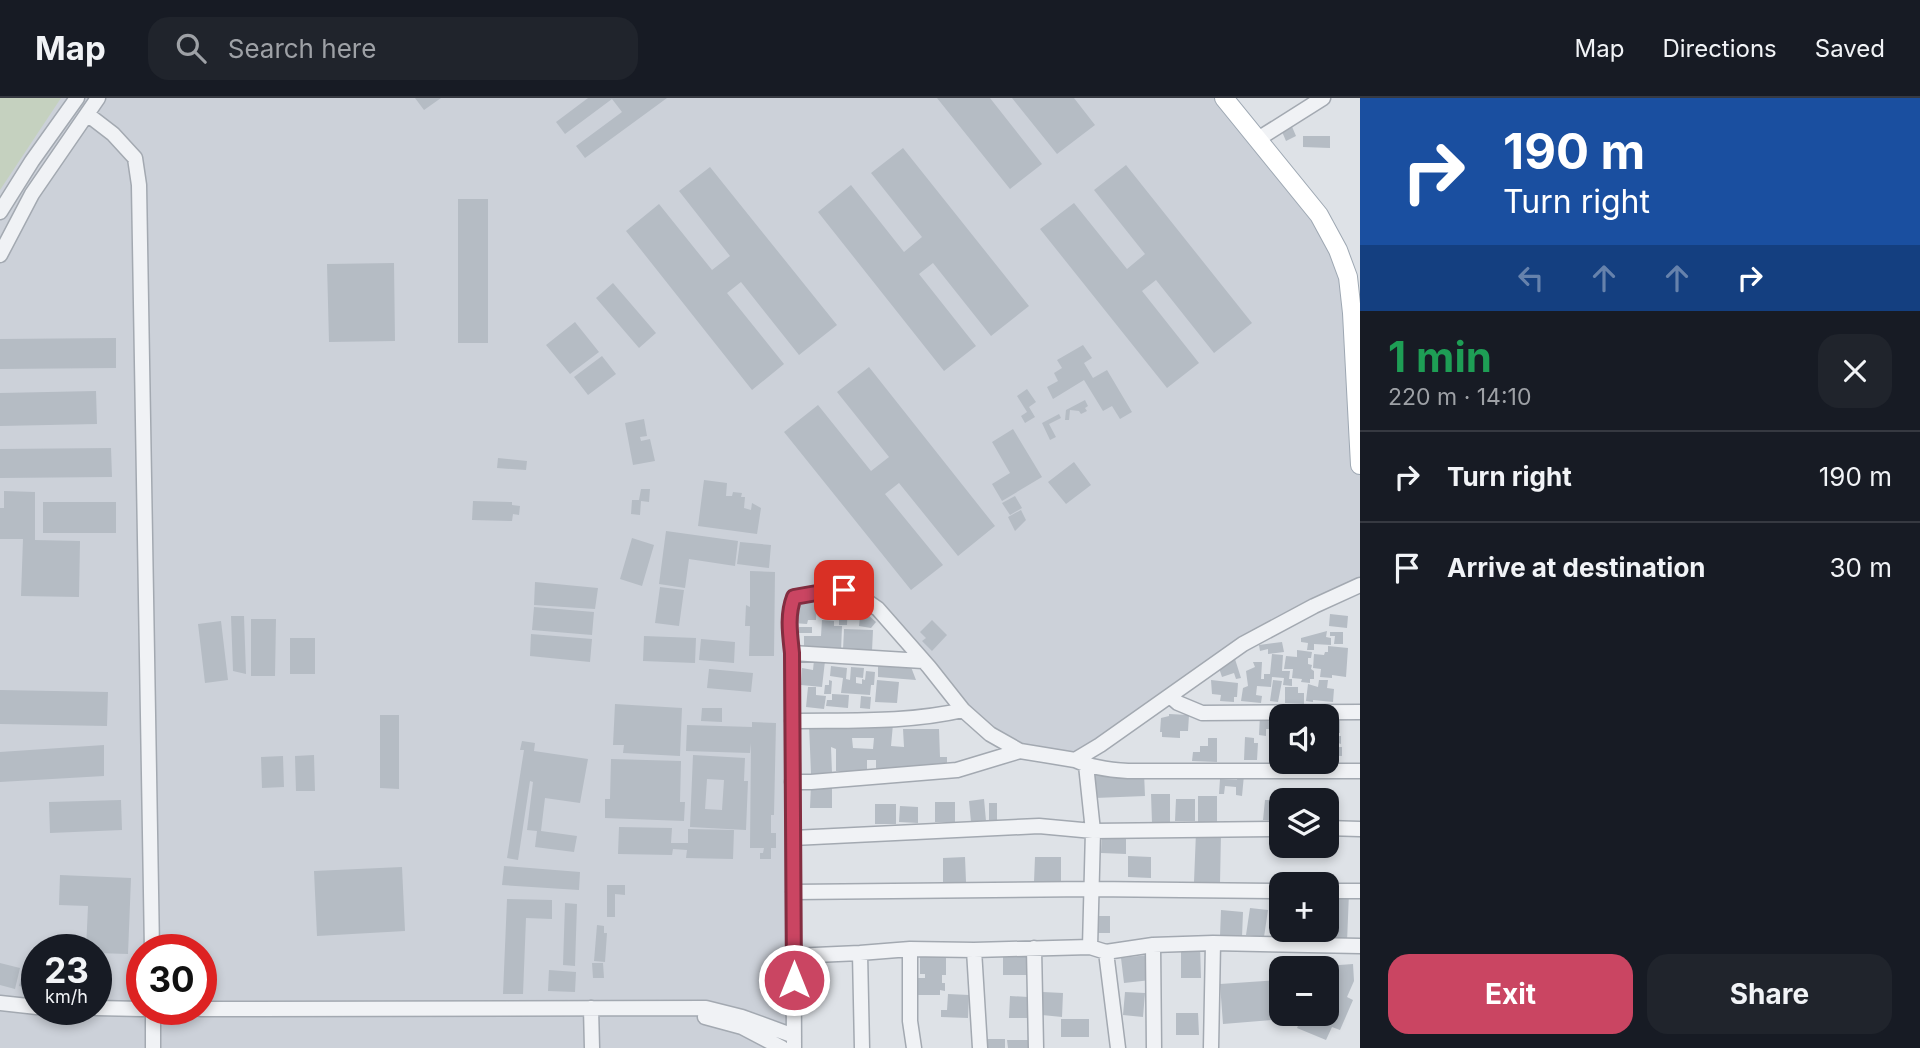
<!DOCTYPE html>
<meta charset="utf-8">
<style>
body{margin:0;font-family:Inter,sans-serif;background:#20242c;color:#f1f3f6;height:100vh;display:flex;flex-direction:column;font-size:26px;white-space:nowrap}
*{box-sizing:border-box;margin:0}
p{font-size:23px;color:#9ea1a6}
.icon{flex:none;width:38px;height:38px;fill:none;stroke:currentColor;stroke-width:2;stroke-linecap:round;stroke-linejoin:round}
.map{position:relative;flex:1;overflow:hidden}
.panel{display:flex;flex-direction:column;background:#171b24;width:560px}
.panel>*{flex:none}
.guide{background:#1a4fa0;color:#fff;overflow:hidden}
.fabs{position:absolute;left:1269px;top:606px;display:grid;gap:14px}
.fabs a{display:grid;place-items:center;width:70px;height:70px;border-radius:14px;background:#171b24;box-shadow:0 4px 10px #0003;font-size:35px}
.speed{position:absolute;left:21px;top:836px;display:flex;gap:14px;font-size:35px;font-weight:700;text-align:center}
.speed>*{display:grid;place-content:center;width:91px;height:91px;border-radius:50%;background:#171b24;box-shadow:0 4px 10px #0003;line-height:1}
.speed small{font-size:18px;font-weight:400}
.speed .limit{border:10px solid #d22;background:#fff;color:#111}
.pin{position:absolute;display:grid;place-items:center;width:60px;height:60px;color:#fff;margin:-30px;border-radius:14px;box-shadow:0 4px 10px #0006}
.me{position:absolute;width:77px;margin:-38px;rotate:0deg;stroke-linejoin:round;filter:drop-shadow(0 0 5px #0008)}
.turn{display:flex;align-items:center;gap:24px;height:147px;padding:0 28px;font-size:32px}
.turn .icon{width:91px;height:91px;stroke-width:2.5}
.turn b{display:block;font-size:49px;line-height:60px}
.lanes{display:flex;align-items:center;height:66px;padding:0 28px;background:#0003;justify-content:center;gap:35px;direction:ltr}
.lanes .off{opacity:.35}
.round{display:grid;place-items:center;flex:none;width:74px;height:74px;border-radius:21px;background:#20242c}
.summary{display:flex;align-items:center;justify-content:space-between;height:119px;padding:0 28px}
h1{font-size:42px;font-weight:700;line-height:52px;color:#1e9e55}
.cta{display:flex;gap:14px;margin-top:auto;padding:14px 28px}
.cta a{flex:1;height:80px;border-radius:21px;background:#ca4562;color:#fff;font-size:28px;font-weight:700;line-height:80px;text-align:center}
.cta a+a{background:#20242c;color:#f1f3f6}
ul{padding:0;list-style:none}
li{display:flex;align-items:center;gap:21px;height:91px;padding:0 28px;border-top:2px solid #363941}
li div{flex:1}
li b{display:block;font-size:26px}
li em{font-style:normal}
header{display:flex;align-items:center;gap:42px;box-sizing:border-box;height:98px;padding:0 35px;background:#171b24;border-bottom:2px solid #363941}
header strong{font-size:33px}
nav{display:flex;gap:38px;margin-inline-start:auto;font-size:24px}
.search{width:490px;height:63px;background:#20242c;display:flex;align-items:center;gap:18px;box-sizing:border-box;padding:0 24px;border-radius:21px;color:#9ea1a6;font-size:26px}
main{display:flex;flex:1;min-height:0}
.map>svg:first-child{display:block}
</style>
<header>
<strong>Map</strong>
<div class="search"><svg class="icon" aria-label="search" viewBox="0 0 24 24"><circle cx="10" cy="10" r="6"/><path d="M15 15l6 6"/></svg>Search here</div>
<nav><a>Map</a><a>Directions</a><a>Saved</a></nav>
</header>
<main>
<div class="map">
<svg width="1360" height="950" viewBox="0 0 1360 950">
<rect width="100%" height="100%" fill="#dee2e7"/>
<!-- built -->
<path fill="#ccd1d9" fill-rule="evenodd" d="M0 0H1224L1338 152 1360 367V487L1314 508 1075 662 1053 660 990 636 855 495 794 499V950H0ZM37 852H96V912H37ZM142 852H201V912H142Z"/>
<!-- green -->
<path fill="#c5d1bf" d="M0 0H61L0 92Z"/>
<!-- building -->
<path fill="#b5bcc4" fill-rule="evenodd" d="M415 0H441L424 12Z
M588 0H667L585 60 576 48 622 14 612 1 565 36 556 24Z
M937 0H990L1042 66 1010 91Z
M1012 0H1074L1095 27 1057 56Z
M1290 24 1296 38 1286 43 1280 29Z
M1303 38H1330V50L1303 49Z
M903 50 1029 208 991 238 933 165 919 176 976 248 944 273 818 114 851 87 904 154 922 139 871 75Z
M1126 67 1252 225 1214 255 1156 182 1142 193 1199 265 1167 290 1040 131 1074 105 1127 171 1145 156 1094 92Z
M710 69 837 227 799 257 741 184 727 195 784 266 752 292 626 133 659 106 712 172 730 158 679 93Z
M458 101H488V245H458Z
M394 165 395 243 329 244 327 166Z
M613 185 656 235 639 250 596 200Z
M575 224 599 254 570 276 546 247Z
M116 240V270L0 271V241Z
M1083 247 1092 260 1084 265 1093 280 1107 272 1132 314 1120 321 1112 308 1103 313 1084 282 1053 301 1047 289 1058 283 1054 275 1062 270 1057 262Z
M602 258 616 276 588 297 574 279Z
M869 269 995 428 958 458 899 385 885 396 943 467 911 492 784 334 818 307 871 373 889 359 837 294Z
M1027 291 1036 304 1029 309 1035 319 1025 325 1021 318 1027 314 1017 298Z
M96 293 97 326 0 328V295Z
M1085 302 1088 308 1085 310 1087 313 1081 316 1079 313 1070 312 1069 322H1065L1066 312Z
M1059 316 1061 320 1049 326 1056 339 1050 342 1042 325Z
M644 321 647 338 640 339 641 343 650 341 655 363 633 367 625 325Z
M1013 331 1042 379 1002 403 992 386 1010 375 992 344Z
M111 350 112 379 0 380V351Z
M498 360 527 363 526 372 497 370Z
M1074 364 1091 387 1066 406 1048 384Z
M704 382 727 385 726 398H732L733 394 742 395 741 399H745L744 410 751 412 752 405 761 410 757 436 698 428Z
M641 391H650L649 404 641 403 640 417 631 416 632 402H639Z
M4 393 35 394V442L80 443 79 499 21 498 23 441H0V410H4Z
M1015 398 1022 410 1010 417 1002 405Z
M473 403 512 404V407L520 408 519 417 513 416 512 423 472 422Z
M43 404H116V435H43Z
M1021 412 1026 422 1015 433 1008 419Z
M666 433 738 443 735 468 689 461 685 490 659 486Z
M632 440 654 447 642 488 620 481Z
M740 444 771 447 769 470 737 466Z
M750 473 775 474 774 558H749L750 528H745L746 507 750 509Z
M535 484 598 490 595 511 534 507Z
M660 489 684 492 679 528 655 525Z
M795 500 817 502 816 522H808L807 526 793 525Z
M823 502 848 503 847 527H839V522L830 521V514H822Z
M534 509 594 514 592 537 532 532Z
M866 515 876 524 871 530 859 528 860 518Z
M1330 516 1348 518 1347 530 1329 528Z
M231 518H244L246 576 233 573Z
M251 521H276L275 578H251Z
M822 522 834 523V528H842L841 554 804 552V538H821Z
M932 522 947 537 932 553 922 543 926 540 920 534Z
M221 523 228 582 205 585 198 526Z
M799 529H812V535H799Z
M844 531 873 532 872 553 843 552Z
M1327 533 1326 539 1331 540V547L1314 546V552H1307L1308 545 1301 544V540Z
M1330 534H1343V546H1334L1335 538H1330Z
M531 536 592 541 590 564 530 558Z
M644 538 696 540 695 565 643 563Z
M290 540H315V576H290Z
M701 541 735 544 734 565 699 562Z
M1282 544 1284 554 1268 556V551L1260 553 1259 547Z
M1328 548 1348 550 1346 579 1332 577V580L1320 579 1321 571 1313 570 1314 556 1324 557 1325 554H1328Z
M1297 552 1312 554 1311 560H1308V566L1312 567 1311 571 1314 573V581H1310V585L1301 584 1302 581 1292 580 1293 571H1284L1286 558 1297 559Z
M1272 556 1283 557 1282 573H1290L1289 581H1292V588L1283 587 1284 580 1272 579 1271 589 1257 588 1256 597 1262 598 1261 605 1241 603 1243 590 1248 588 1246 573 1255 569 1253 564H1262L1261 581H1264V576H1270Z
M1235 561 1241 580 1236 581 1234 575 1222 579 1218 567Z
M814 562 825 563 822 589 801 587 802 570 813 572Z
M878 566 911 569 916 582 878 579Z
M831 568 847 570 846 581 850 582 851 569 864 570 863 580 856 579V585L862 586V581L865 582 866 573 875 574 874 587H871L870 597 841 595 843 580 830 578Z
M709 571 753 575 751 594 707 590Z
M829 582 832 583 831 596H824L825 587H829Z
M877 582 899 584 897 605 875 604Z
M1211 582 1238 585 1237 599H1234V604L1220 603 1221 597 1212 596Z
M1273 582 1282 583 1278 604 1270 603Z
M1319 582H1328L1327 590 1334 591 1333 604 1313 602V604L1306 603 1308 586 1318 589Z
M808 589H816V597L826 598 824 611 806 609Z
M1285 589H1298V595H1304V606L1285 605Z
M0 592 108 594 107 628 0 626Z
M832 596 849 597 848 610 826 608 827 602H832Z
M861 598 871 599 870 611 860 610Z
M615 606 682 610 680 658 623 655 624 647H613Z
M702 610H722V624L701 623Z
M1169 616 1189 617 1188 633H1180V640L1162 639V634H1160L1161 620 1169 618Z
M1260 616 1269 620 1268 623 1277 624V617H1281V638H1275L1276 631H1266V638L1259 637Z
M1326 616H1340V635H1326Z
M380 617H399V691L380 690Z
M752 624 776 625 774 717H771V735H776V750H771V761H760V755H763L764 750H750L751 645 750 655 686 653 687 627 752 629Z
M809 626H893L891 648 904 649 903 631H939L940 659H947V670H876V662H867V673H836V651L831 649 832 675 811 676ZM852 640H874L873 651 853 650Z
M1331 638H1341V646L1338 645 1337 649H1342V658H1326V651L1331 652Z
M1245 639 1254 640V645H1258L1257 662H1244Z
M1208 640H1217V664L1192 663 1193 654H1200V648H1208Z
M522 643 535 645 534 653 588 661 580 705 545 700 541 733 577 738 574 754 535 749 537 733 527 732 533 684 530 683 518 762 507 760 524 652H520Z
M104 647V678L0 684V654Z
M314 657 315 693H296L295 658Z
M693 657 745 660 744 683H748L746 732 690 729ZM707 681 724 682 722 712 705 711Z
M283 658 284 689 262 690 261 659Z
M611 661 681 663 680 704H685L684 723 605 720V701H610Z
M1144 675 1145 698 1095 700 1094 677Z
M1238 676 1244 677 1242 698 1236 697V689L1225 688 1224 696H1219L1220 681 1237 682Z
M811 686H832V710H810Z
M1151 696H1170V724L1152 725Z
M1198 698H1217V724H1198Z
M1311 698 1330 700 1328 722H1326V702H1311Z
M984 701 986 723 971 724 969 703Z
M1176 701H1195V723H1175Z
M121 702 122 732 50 735 49 704Z
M1265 702H1274L1272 722H1263Z
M935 704H955V724H935Z
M989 705H997V723H989Z
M875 706H896V726H875Z
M900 708 918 709V725L899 724Z
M619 729 672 730 671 745H688V731L734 732 733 761 686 760 687 752 673 751 672 757 618 756Z
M1102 733 1126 734V756L1101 755Z
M1196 734 1221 735 1220 785 1194 784Z
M1128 758 1151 759V780L1128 779Z
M965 759 966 784 943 785V760Z
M1035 759H1061V784H1034Z
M504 768 580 774 579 792 502 787Z
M402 769 405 833 317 838 314 773Z
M60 777 131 780 128 856 96 855V852H86L88 808 59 807Z
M607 787H625V797L615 796V819H607Z
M1326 794 1349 795 1347 844 1311 842 1312 831H1326Z
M507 801 552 802V821L526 820 523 896H503Z
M565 805 577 806 575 868 563 867Z
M1250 810 1268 812 1264 839 1246 837Z
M1221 812 1243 814 1242 839 1220 838Z
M1273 813H1281V831H1286V837L1271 836Z
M1094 818H1110V835H1094Z
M597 827 604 828V835H607L605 864 594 863Z
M1181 846H1200L1201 880H1181Z
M1003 853H1028V877H1003Z
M920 855H946V877H942V885H945V893L940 892V897H914L915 884H918V880H925V876H920Z
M1148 857 1151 882 1124 885 1121 860Z
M0 865 20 870 15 891 0 887Z
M592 865H603L604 880H593Z
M1353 866 1354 883 1347 899 1353 902 1340 932 1332 929 1326 942 1297 930 1302 919 1294 915H1326V868Z
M549 872 576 874 575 894 548 893Z
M21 881 37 884V892L19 888Z
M1281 882V906L1271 907 1272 922 1223 926 1220 886Z
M1043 894 1063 895 1062 919 1042 917Z
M1125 894 1145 895 1143 919 1123 917Z
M948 896 969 897 968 920 941 919V912H947Z
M1010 898 1028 899V920H1009Z
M1176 915H1198L1199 937H1176Z
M1061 921H1089V939H1061Z
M984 941H1005V950H984Z
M1007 942H1029V950H1008Z"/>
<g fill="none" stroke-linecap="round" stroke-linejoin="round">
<defs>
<path id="minor" d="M87 16 113 36 135 60 139 87 152 852
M1258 41 1323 0
M0 114 32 63 77 0
M0 157 32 96 98 0
M792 555 923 563
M1170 598 1178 605 1202 615 1360 614
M792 623C849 622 907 625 963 612
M1075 662C1092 670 1110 672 1128 673H1360
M1086 667 1093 733 1090 849
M792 684H811L957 672 1020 653
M1326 730 1360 731
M793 740 1039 728 1093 733 1281 731
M1326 793H1360
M793 794 1091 791 1281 793
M1153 847 1154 950
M1034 850 1036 950
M910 851V923L914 950
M974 852 980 950
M1106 854 1118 950
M860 855 862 950
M793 858 860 855 910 851 974 852 1090 849 1106 854 1153 847 1213 845 1360 848
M0 905 37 909
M96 910 142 911
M591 910 592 950
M201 911 706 910 742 919 794 938
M705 919 742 929 782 950
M153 950V912
M794 950 792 555C790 536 787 517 794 499L828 493 844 492 855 495 878 511 929 569 963 612 990 636 1020 653 1075 662 1100 647 1243 546 1314 508 1360 487
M1211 950 1213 845"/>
<path id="major" d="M1224 0 1319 117 1338 152 1348 179 1352 215 1360 367"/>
</defs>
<!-- minor casing -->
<use href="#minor" stroke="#a3a9b1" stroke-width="17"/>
<!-- major casing -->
<use href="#major" stroke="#9da7b2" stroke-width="20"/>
<!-- minor -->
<use href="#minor" stroke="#f0f2f5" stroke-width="14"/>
<!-- major -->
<use href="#major" stroke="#fff" stroke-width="18"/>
</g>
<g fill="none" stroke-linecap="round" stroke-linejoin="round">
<defs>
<path id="route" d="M794 882 792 555C790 536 787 517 794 499L828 493 844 492"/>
</defs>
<!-- route casing -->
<use href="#route" stroke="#832d40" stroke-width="18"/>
<!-- route -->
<use href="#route" stroke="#ca4562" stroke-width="12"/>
</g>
</svg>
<div class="fabs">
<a><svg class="icon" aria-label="sound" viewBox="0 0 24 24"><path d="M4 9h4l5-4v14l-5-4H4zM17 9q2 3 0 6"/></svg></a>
<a><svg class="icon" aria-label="layers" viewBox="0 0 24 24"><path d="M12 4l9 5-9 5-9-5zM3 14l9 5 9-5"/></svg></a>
<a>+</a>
<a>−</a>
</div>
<div class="speed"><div>23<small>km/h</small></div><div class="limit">30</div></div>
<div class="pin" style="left:844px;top:492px;background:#d93025"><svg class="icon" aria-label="arrive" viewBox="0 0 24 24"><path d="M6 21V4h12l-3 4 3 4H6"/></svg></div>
<svg class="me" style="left:794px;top:882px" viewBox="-20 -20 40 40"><circle r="17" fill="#ca4562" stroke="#fff" stroke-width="3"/><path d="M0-11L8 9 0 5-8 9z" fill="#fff"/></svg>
</div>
<section class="panel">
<div class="guide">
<div class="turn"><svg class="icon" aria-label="right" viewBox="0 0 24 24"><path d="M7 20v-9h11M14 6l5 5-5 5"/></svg><div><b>190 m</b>Turn right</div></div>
<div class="lanes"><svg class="icon off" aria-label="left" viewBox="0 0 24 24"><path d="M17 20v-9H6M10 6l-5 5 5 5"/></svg><svg class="icon off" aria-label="ahead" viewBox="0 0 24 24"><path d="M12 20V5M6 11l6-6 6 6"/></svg><svg class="icon off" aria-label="ahead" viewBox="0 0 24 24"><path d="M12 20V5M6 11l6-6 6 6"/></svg><svg class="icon" aria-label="right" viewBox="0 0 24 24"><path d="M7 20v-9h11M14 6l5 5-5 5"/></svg></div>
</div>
<div class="summary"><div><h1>1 min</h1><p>220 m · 14:10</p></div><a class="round"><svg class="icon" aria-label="close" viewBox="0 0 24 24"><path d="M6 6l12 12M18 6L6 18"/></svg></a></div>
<ul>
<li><svg class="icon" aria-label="right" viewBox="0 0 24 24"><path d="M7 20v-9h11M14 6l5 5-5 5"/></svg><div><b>Turn right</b></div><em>190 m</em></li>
<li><svg class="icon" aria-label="arrive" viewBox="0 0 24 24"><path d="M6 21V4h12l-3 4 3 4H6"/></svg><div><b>Arrive at destination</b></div><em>30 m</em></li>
</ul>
<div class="cta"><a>Exit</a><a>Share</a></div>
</section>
</main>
